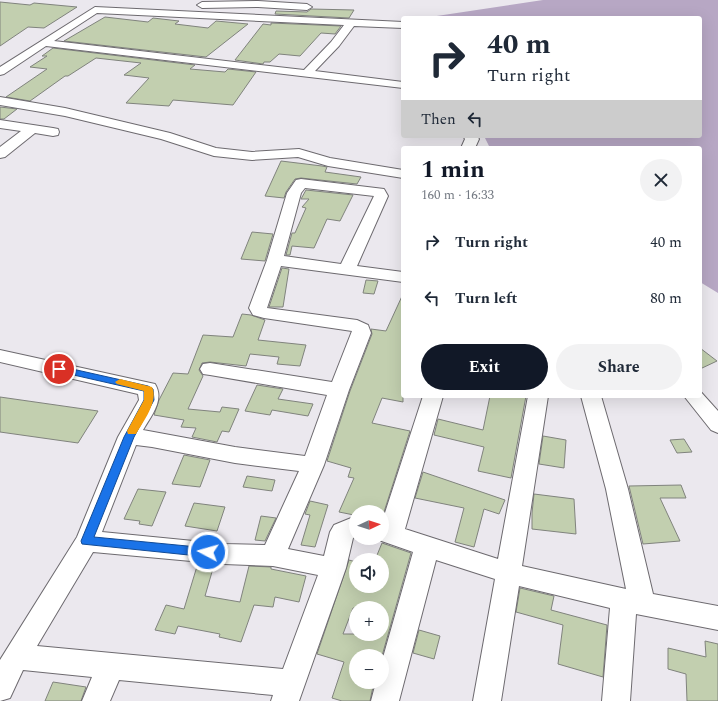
<!DOCTYPE html>
<meta charset="utf-8">
<style>
body{margin:0;font-family:Spectral,serif;background:#f2f2f3;color:#1f2937;height:100vh;display:flex;flex-direction:column;font-size:15px;white-space:nowrap}
*{box-sizing:border-box;margin:0}
p{font-size:13px;color:#747a83}
.icon{flex:none;width:22px;height:22px;fill:none;stroke:currentColor;stroke-width:2;stroke-linecap:round;stroke-linejoin:round}
.map{position:relative;flex:1;overflow:hidden}
.panel{position:absolute;left:401px;top:146px;width:301px;height:252px;display:flex;flex-direction:column;background:#fff;border-radius:4px;box-shadow:0 4px 16px #0002}
.panel>*{flex:none}
.guide{position:absolute;left:401px;top:16px;width:301px;height:122px;border-radius:4px;box-shadow:0 4px 16px #0002;background:#fff;color:#1f2937;overflow:hidden}
.needle{width:26px;rotate:86deg}
.buttons{position:absolute;left:349px;top:505px;display:grid;gap:8px}
.buttons a{display:grid;place-items:center;width:40px;height:40px;border-radius:50%;background:#fff;box-shadow:0 4px 16px #0002;font-size:20px}
.pin{position:absolute;display:grid;place-items:center;width:34px;height:34px;color:#fff;margin:-17px;border:2px solid #fff;border-radius:50%;box-shadow:0 1px 4px #0007}
.me{position:absolute;width:44px;margin:-22px;rotate:276deg;stroke-linejoin:round;filter:drop-shadow(0 0 3px #0008)}
.turn{display:flex;align-items:center;gap:14px;height:84px;padding:0 20px;font-size:18px}
.turn .icon{width:52px;height:52px;stroke-width:2.5}
.turn b{display:block;font-size:28px;line-height:34px}
.then{display:flex;align-items:center;height:38px;padding:0 20px;background:#0003;gap:8px;font-size:15px}
.round{display:grid;place-items:center;flex:none;width:42px;height:42px;border-radius:21px;background:#f2f2f3}
.headline{display:flex;align-items:center;justify-content:space-between;height:68px;padding:0 20px}
h1{font-size:24px;font-weight:700;line-height:30px;color:#111827}
.primary-button{display:flex;gap:8px;margin-top:auto;padding:8px 20px}
.primary-button a{flex:1;height:46px;border-radius:24px;background:#111827;color:#fff;font-size:16px;font-weight:700;line-height:46px;text-align:center}
.primary-button a+a{background:#f2f2f3;color:#1f2937}
ul{padding:0;list-style:none}
li{display:flex;align-items:center;gap:12px;height:56px;padding:0 20px}
li div{flex:1}
li b{display:block;font-size:15px}
li em{font-style:normal}
.map>svg:first-child{display:block}
</style>
<div class="map">
<svg width="718" height="701" viewBox="0 0 718 701">
<rect width="100%" height="100%" fill="#ebe8ee"/>
<!-- water -->
<path fill="#b7a7c4" d="M543 0H718V293L700 282V148H490L484 136H700V18L430 17Z"/>
<!-- building -->
<path fill="#c2cfaf" stroke="#80837d" fill-rule="evenodd" d="M0 2 30 5 34 3 77 7 44 28 28 27 0 46Z
M311 9 354 10 349 18 275 14 276 11 307 12Z
M105 17 148 22 153 18 179 21 175 24 208 28 216 21 248 24 206 57 64 41Z
M271 23 341 26 335 34 321 33 300 56 279 54 270 62H264L263 64 235 60 263 24 271 25Z
M53 48 195 65 190 69 225 72 228 69 256 72 233 105 173 100 169 106 126 103 149 78 124 75 141 63 96 58 68 76H65L30 101 6 97 47 69 30 67 47 56H42Z
M0 107 17 109 4 119H0Z
M281 161 322 166 327 167 325 172 361 177 357 184 301 178 295 179 286 192 284 198 265 196Z
M306 190 353 195 340 221 327 219 314 248 292 246 290 255H286L292 233H295L306 208 302 207 309 199H301Z
M252 232 273 234 265 261 241 259Z
M282 268 289 269 283 307H269Z
M366 280 378 281 374 294 363 293Z
M403 294V402L382 398 372 423 410 431 384 512H356V515H354L339 512 354 478 348 477 351 468 327 461 350 391 372 334 371 329 386 331Z
M242 314 251 315 265 320 258 340 306 345 300 366 277 364 279 357 250 354 246 366 210 362 202 363 199 370 203 376 188 409 220 412 222 407 239 409 229 432 222 431 217 442 192 437 196 428 181 427 184 420 154 415 159 400 173 373 188 374 203 335 233 337Z
M700 348 717 361 700 369Z
M257 385 283 389 278 399 313 404 308 416 272 410 270 415 245 411Z
M490 396H526L511 478 478 471 484 447 434 435 438 419 483 430Z
M0 397 98 411 78 443 0 432Z
M543 436 566 440 564 468 539 464Z
M684 439 692 452 677 453 670 440Z
M184 455 210 460 200 487 172 484Z
M423 472 505 500 499 514 484 509 474 547 455 542 464 508 415 498Z
M247 476 275 480 272 491 243 487Z
M681 485 686 498H660L680 541 643 544 629 486Z
M138 489 166 492 152 526 139 524 140 521 124 519Z
M534 494 574 499 576 534 532 529V513Z
M310 501 328 505 315 547 301 545 310 515 305 514Z
M194 503 225 507 217 531 185 526Z
M261 516 276 518 265 541 255 540Z
M382 543 411 553 382 656H356V682H374L370 701H342L332 698 344 662 317 654 349 560 356 562V586H382V560H375ZM353 608H382V634H343Z
M198 563 214 565 205 596 240 602 249 566 271 567V569L306 576 299 602 275 597 273 607 254 605 241 642 219 637 220 634 178 626 175 634 155 630 166 605 184 609Z
M520 588 554 596 551 610 607 625 603 677 558 664 563 625 516 612Z
M419 630 440 636 434 659 413 653Z
M705 641 718 644V701H687L686 674 668 669V648L706 657Z
M53 682 86 687 81 701H45Z"/>
<g fill="none" stroke-linecap="round" stroke-linejoin="round">
<defs>
<path id="minor" d="M258 1 307 4 312 7 307 10 258 7 202 8 197 5 202 2Z
M95 7 403 22V28L354 26 339 46 315 71 403 82V88L46 46 4 74 0 75V67ZM97 13 344 25 331 42 304 70 54 41Z
M0 97 65 108 170 133 216 148 252 152 299 149 330 158 403 170V178L328 166 298 157 252 160 214 156 161 139 65 116 0 105Z
M0 120 53 128 58 129 59 132 58 135 53 136 35 133 5 157 0 158V147L21 131 0 128Z
M463 136H477L479 139 475 148H461L465 139Z
M301 179 384 189 388 196 357 266 403 272V282L281 266 267 308 357 320 368 325 371 333 349 390 324 465 288 549 324 556 330 532 334 525 356 516V536L353 538 346 568 299 701H271L273 695 119 680 110 701H82L92 677 23 670 10 698 0 701V660L77 537 118 437 139 400 138 394 0 362V350L155 384C165 400 151 416 143 430L235 447 305 456 327 395 210 375 203 374 200 369 203 364 210 363 332 382 352 331 264 318 253 315 249 308 267 260 287 193 296 180ZM305 188 374 196 341 264 284 256 301 193ZM136 445 152 447 235 463 299 471 265 545 224 544 102 532ZM93 552 224 564 273 566 318 575 283 669 37 646Z
M700 391 718 411V433L711 430 684 396H700Z
M423 396H443L405 529 498 559 528 396H548L522 566 626 589 606 489 581 396H601L628 489 653 594 718 606V630L636 614 630 701H602L610 608 519 586 501 701H473L495 579 436 560 399 701H371L376 682H382V661L413 552 373 538H382V522Z"/>
</defs>
<!-- minor casing -->
<use href="#minor" stroke="#6d6a6f" stroke-width="2"/>
<!-- minor -->
<use href="#minor" fill="#fff" fill-rule="evenodd"/>
</g>
<!-- route -->
<path fill="#1a73e8" stroke="#114b97" d="M59 366 148 386 153 389 154 400 134 437 94 537 208 548 213 549 214 552 213 556 208 557 82 544 81 541 124 437 144 400V391L56 371 55 369Z"/>
<!-- slow -->
<path fill="#f59e0b" d="M120 379 152 387C159 401 143 422 136 434H128L127 431 144 400V391L117 384 115 382Z"/>
</svg>
<div class="buttons">
<a><svg class="needle" viewBox="-14 -14 28 28"><path d="M0-13l5 13h-10z" fill="#e53935"/><path d="M0 13l5-13h-10z" fill="#747a83"/></svg></a>
<a><svg class="icon" aria-label="sound" viewBox="0 0 24 24"><path d="M4 9h4l5-4v14l-5-4H4zM17 9q2 3 0 6"/></svg></a>
<a>+</a>
<a>−</a>
</div>
<div class="pin" style="left:59px;top:369px;background:#d93025"><svg class="icon" aria-label="arrive" viewBox="0 0 24 24"><path d="M6 21V4h12l-3 4 3 4H6"/></svg></div>
<svg class="me" style="left:208px;top:552px" viewBox="-20 -20 40 40"><circle r="17" fill="#1a73e8" stroke="#fff" stroke-width="3"/><path d="M0-11L8 9 0 5-8 9z" fill="#fff"/></svg>
<div class="guide">
<div class="turn"><svg class="icon" aria-label="right" viewBox="0 0 24 24"><path d="M7 20v-9h11M14 6l5 5-5 5"/></svg><div><b>40 m</b>Turn right</div></div>
<div class="then">Then<svg class="icon" aria-label="left" viewBox="0 0 24 24"><path d="M17 20v-9H6M10 6l-5 5 5 5"/></svg></div>
</div>
<section class="panel">
<div class="headline"><div><h1>1 min</h1><p>160 m · 16:33</p></div><a class="round"><svg class="icon" aria-label="close" viewBox="0 0 24 24"><path d="M6 6l12 12M18 6L6 18"/></svg></a></div>
<ul>
<li><svg class="icon" aria-label="right" viewBox="0 0 24 24"><path d="M7 20v-9h11M14 6l5 5-5 5"/></svg><div><b>Turn right</b></div><em>40 m</em></li>
<li><svg class="icon" aria-label="left" viewBox="0 0 24 24"><path d="M17 20v-9H6M10 6l-5 5 5 5"/></svg><div><b>Turn left</b></div><em>80 m</em></li>
</ul>
<div class="primary-button"><a>Exit</a><a>Share</a></div>
</section>
</div>
